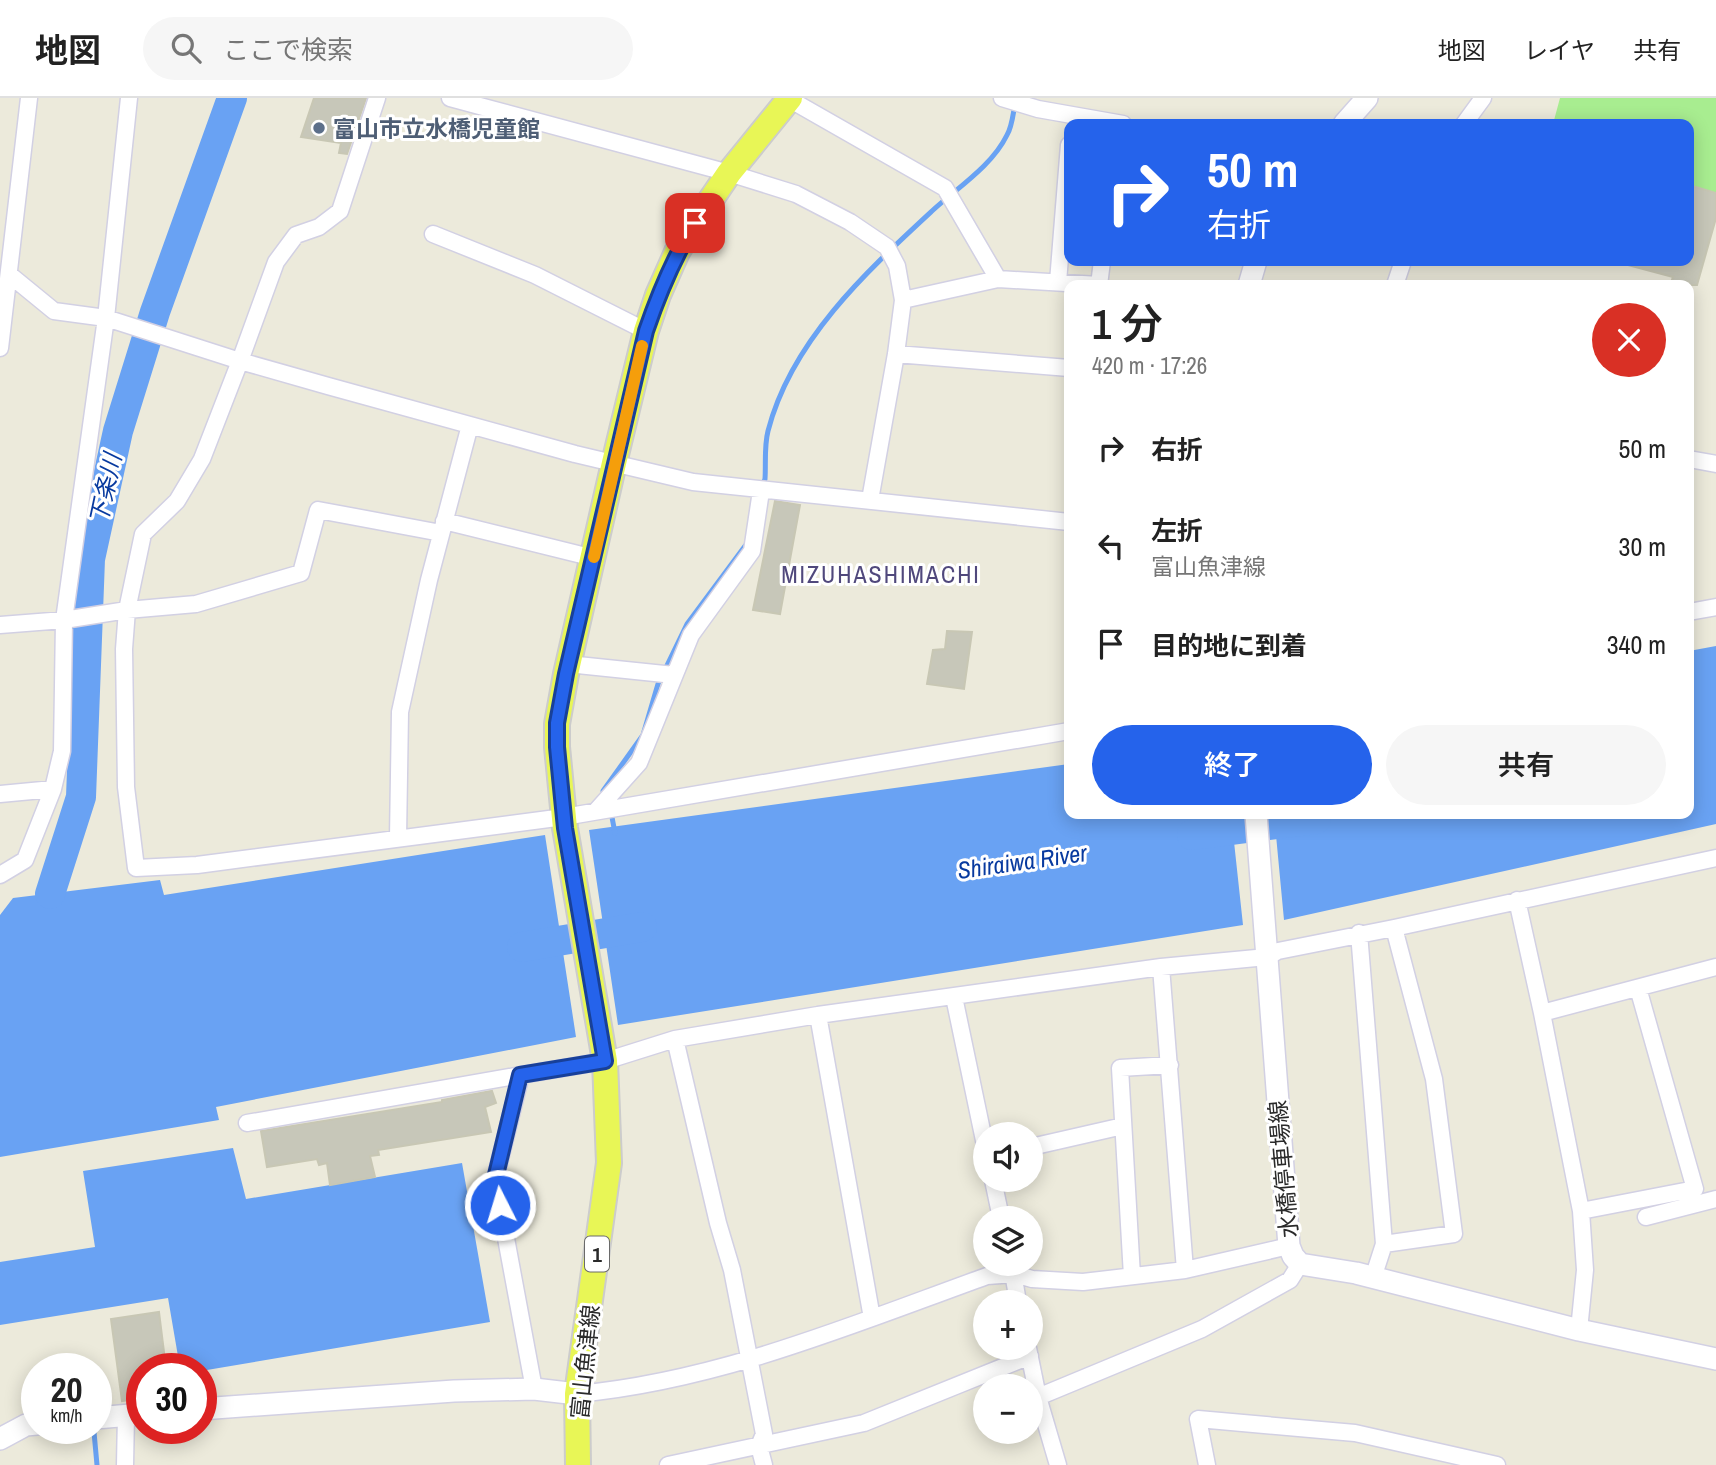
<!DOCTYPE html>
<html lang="ja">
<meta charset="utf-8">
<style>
body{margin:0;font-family:"Archivo Narrow","Noto Sans JP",sans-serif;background:#f6f6f6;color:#222;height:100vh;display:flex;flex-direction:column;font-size:26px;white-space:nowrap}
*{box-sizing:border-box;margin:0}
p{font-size:23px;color:#767676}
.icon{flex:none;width:38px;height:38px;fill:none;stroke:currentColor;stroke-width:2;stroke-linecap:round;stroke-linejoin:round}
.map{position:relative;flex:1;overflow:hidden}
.side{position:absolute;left:1064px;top:182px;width:630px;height:539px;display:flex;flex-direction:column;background:#fff;border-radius:14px;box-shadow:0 4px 18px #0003}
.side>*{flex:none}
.banner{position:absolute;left:1064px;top:21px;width:630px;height:147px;border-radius:14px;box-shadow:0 4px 18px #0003;background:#2563eb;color:#fff;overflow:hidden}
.controls{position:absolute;left:973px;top:1024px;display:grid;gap:14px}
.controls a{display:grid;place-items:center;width:70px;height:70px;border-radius:50%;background:#fff;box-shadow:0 4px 18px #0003;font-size:35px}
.speed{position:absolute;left:21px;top:1255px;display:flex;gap:14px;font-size:35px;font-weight:700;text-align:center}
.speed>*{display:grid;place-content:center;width:91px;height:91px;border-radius:50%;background:#fff;box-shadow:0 4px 18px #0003;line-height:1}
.speed small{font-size:18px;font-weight:400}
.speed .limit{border:10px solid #d22;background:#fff;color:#111}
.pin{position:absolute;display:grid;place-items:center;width:60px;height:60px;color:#fff;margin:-30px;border-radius:14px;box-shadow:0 4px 10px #0006}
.me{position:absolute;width:77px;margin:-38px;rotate:355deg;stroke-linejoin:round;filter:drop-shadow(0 0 5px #0008)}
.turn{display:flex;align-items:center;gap:24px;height:147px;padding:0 28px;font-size:32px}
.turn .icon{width:91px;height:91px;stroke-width:2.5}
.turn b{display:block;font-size:49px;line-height:60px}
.round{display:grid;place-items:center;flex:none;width:74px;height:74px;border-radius:37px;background:#f6f6f6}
.head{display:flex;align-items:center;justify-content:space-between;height:119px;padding:0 28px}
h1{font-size:42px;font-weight:600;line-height:52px}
.button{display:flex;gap:14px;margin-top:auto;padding:14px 28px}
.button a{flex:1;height:80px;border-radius:42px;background:#2563eb;color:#fff;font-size:28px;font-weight:600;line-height:80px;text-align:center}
.button a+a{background:#f6f6f6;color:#222}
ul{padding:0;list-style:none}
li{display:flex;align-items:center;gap:21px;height:98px;padding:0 28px}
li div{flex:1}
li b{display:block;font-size:26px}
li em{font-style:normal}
header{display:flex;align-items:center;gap:42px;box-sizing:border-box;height:98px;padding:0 35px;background:#fff;border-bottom:2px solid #e0e0e0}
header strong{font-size:33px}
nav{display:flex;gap:38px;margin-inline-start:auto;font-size:24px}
.search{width:490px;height:63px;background:#f6f6f6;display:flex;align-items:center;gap:18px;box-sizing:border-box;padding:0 24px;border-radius:38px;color:#767676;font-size:26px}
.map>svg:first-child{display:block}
</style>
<header>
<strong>地図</strong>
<div class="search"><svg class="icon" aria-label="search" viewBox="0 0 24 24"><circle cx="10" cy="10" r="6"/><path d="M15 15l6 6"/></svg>ここで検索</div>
<nav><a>地図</a><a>レイヤ</a><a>共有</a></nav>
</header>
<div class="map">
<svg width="1716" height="1367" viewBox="0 0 1716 1367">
<rect width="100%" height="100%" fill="#eceadb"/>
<!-- pitch -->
<path fill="#a8ed90" d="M1560 0H1716V96L1689 89V26H1553Z"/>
<!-- water -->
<path fill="#69a2f3" d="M1716 548V726L1284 822 1274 716H1689V553Z
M1069 666V716H1231L1243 827 618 927 589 732Z
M545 737 576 939 216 1009 219 1022 0 1059V817L13 800 160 782 164 797Z
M233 1050 246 1101 462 1065 490 1224 201 1273V1270H180L168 1200 0 1227V1164L95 1149 83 1073Z"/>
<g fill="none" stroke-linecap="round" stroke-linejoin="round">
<!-- stream -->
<path stroke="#69a2f3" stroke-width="5" d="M762 388 765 381C766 366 764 348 768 333 791 243 866 174 932 113 957 90 992 68 1007 37 1012 29 1013 16 1015 6
M605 698 603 693 643 637 658 586 687 526 745 448
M611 714 615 735
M94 1334 97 1367"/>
<!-- river -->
<path stroke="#69a2f3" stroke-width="30" d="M1192 737 1316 721
M50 796 81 699 90 461 118 333 155 214 232 0
M522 849 642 829"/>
</g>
<!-- building -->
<path fill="#c7c7b9" stroke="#c8c7b4" stroke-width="2" d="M314 0H366L347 56 339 55 341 45 301 39Z
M1689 87 1716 95V120L1697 187H1670L1673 179 1628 167 1629 163H1689Z
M775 403 800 407 780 516 753 512Z
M947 533 972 534 964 591 927 586 933 552 945 551Z
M492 993 496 1005 485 1009 491 1034 378 1052 379 1057 370 1058 375 1079 330 1087 327 1065 319 1067 317 1061 267 1069 261 1033 442 1004V1002Z
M159 1214 166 1270H142V1300L122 1303 111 1221Z"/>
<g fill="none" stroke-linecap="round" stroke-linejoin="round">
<defs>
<path id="street" d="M377 0 340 113 319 129 296 137 276 164 240 263 202 361 177 403 143 436 127 512 124 551 126 689 136 770 197 767 564 719 1069 633
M450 0 729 75 796 96 850 124 887 149 897 168 903 202 896 256 870 402
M1002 0 1038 11 1123 26
M789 1 945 90 998 181
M1464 26 1483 0
M433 136 535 177 646 233
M10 177 54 213 106 220 240 263 328 288 575 356 693 384 1069 424
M1058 184 1069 47
M1099 187 1102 163
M1395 187 1403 163
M903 202 998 181 1099 187
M0 250 29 0
M896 256 1069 270
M1689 361 1716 366
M444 423 594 460
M1689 514 1716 509
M0 527 64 522 127 512 196 506 301 475 318 412 441 435
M568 566 674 577
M0 696 53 691
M596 713 639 665 691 537 752 453 761 393
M398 740 400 614 429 482 470 327
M0 777 25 762 53 691 62 653 64 522 106 220 129 0
M1517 802 1542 915 1581 1113 1585 1172 1579 1232
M1359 835 1384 1146
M1161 869 1185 1172
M954 899 985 1047
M1542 915 1716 869
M818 917 872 1220
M675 941 718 1125 732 1172 764 1336 759 1348 764 1367
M247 1025 521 977
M1031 1049 1123 1028
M993 1082 1001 1120
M1581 1113 1695 1091 1638 890
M1646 1119 1716 1101
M1012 1169 1018 1204
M1132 1178 1120 970 1170 967
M1373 1180 1384 1146 1454 1136 1434 981 1394 830
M1028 1250 1038 1299 1058 1367
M534 1291 495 1081 521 977 605 963 675 941 818 917 1161 869 1267 859 1278 853 1394 830 1716 760
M577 1296C719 1283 854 1226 987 1178L1015 1176 1032 1181 1083 1184 1185 1172 1289 1148
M1038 1299 1202 1231 1290 1182 1300 1166
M125 1367 126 1317
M668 1367 864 1325 1030 1258
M1207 1367 1198 1321 1355 1335 1497 1367"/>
<path id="secondary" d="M1344 26 1367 0
M1249 187 1256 163
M1256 716 1289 1148 1293 1158 1300 1166 1356 1175 1579 1232 1716 1261
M201 1311 454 1293 534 1291 577 1296
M96 1320 142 1316
M0 1341 26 1327 37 1326"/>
<path id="primary" d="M578 1367 577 1296 609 1065 605 963 565 730 557 649V626L566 576 614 365 646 233 658 197 677 154 695 125 729 75 790 0"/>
</defs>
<!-- street casing -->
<use href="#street" stroke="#d2d0e3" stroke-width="19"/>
<!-- secondary casing -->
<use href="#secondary" stroke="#d2d0e3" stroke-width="24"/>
<!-- primary casing -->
<use href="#primary" stroke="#ccc" stroke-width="28"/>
<!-- street -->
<use href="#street" stroke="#fff" stroke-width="16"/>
<!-- secondary -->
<use href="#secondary" stroke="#fff" stroke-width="21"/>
<!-- primary -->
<use href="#primary" stroke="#e8f656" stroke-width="24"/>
</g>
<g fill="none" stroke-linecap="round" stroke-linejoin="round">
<defs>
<path id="route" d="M500 1107 495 1081 520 977 605 963 565 730 557 649V625L566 576 646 233C659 195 674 159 695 125"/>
</defs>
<!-- route casing -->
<use href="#route" stroke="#184099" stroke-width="18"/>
<!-- route -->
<use href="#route" stroke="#2563eb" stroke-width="12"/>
<!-- slow -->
<path stroke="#f59e0b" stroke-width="12" d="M594 459 642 248"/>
</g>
<!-- markers -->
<circle fill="#5c6f8a" stroke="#fff" stroke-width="2.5" cx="319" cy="30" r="7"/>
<g text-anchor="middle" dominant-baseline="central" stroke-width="6" stroke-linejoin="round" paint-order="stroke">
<!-- shield labels -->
<rect fill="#fff" stroke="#6a6a6a" stroke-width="2" x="585" y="1138.5" width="24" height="35" rx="5"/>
<g font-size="21" font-weight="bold" fill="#2a2a2a">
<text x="597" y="1156">1</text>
</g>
<!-- service labels -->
<g font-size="23" font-weight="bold" fill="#4e5e75" stroke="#fff" text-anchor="start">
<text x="333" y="30">富山市立水橋児童館</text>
</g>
<!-- street labels -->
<g font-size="23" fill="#2a2a2a" stroke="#fff">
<text transform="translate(1283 1071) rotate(-95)">水橋停車場線</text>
<text transform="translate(585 1264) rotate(-84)">富山魚津線</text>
</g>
<!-- water labels -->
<g font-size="24" font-style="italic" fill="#083a9f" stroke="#fff">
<text transform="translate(105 391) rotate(-78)">下条川</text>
<text transform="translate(1022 763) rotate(-8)">Shiraiwa River</text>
</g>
<!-- neighbourhood labels -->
<g font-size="24" letter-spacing="2" fill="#50487c" stroke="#fff">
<text x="881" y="476">MIZUHASHIMACHI</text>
</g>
</g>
</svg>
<div class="controls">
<a><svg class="icon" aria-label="sound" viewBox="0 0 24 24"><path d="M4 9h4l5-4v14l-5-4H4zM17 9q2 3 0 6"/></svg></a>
<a><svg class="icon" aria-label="layers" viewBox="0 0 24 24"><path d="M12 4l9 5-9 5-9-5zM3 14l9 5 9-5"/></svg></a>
<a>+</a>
<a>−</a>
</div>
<div class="speed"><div>20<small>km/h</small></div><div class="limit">30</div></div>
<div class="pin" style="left:695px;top:125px;background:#d93025"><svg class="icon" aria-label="arrive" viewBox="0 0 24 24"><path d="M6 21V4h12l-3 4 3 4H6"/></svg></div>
<svg class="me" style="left:500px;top:1107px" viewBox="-20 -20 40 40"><circle r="17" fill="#2563eb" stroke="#fff" stroke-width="3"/><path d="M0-11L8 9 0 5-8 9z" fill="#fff"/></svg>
<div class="banner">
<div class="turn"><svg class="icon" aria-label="right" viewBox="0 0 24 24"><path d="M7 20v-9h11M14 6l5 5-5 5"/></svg><div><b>50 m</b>右折</div></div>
</div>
<section class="side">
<div class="head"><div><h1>1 分</h1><p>420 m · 17:26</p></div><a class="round" style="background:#d93025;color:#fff"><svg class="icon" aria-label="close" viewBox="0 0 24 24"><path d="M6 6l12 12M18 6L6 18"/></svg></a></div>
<ul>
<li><svg class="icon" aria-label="right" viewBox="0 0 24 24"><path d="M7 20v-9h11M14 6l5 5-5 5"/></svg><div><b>右折</b></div><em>50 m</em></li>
<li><svg class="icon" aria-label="left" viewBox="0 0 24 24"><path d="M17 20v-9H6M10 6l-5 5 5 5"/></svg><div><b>左折</b><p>富山魚津線</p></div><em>30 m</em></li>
<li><svg class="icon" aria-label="arrive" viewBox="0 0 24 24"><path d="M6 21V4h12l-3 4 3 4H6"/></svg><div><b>目的地に到着</b></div><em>340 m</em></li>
</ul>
<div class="button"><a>終了</a><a>共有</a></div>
</section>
</div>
